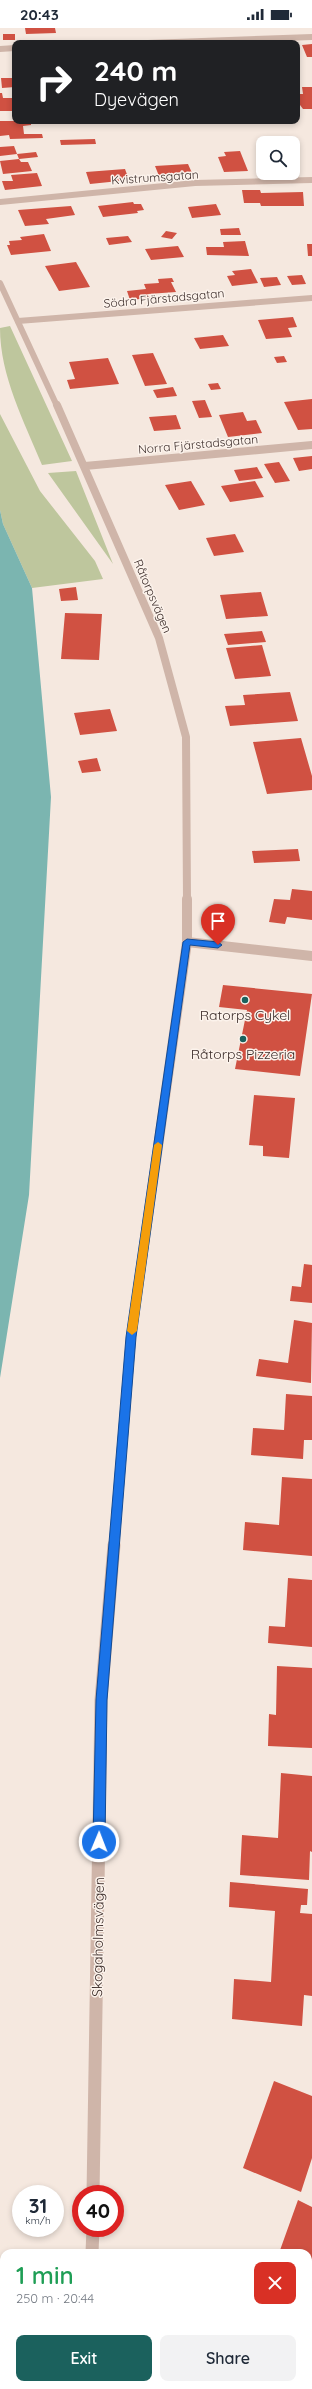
<!DOCTYPE html>
<meta charset="utf-8">
<style>
body{margin:0;font-family:Quicksand,sans-serif;background:#f2f2f3;color:#1f2937;height:100vh;display:flex;flex-direction:column;font-size:15px;white-space:nowrap}
*{box-sizing:border-box;margin:0}
p{font-size:13px;color:#747a83}
.icon{flex:none;width:22px;height:22px;fill:none;stroke:currentColor;stroke-width:2;stroke-linecap:round;stroke-linejoin:round}
.map{position:relative;flex:1;overflow:hidden}
.details{position:absolute;left:0px;top:2221px;width:312px;height:140px;display:flex;flex-direction:column;background:#fff;border-radius:12px 12px 0 0;box-shadow:0 2px 6px #0003}
.details>*{flex:none}
.banner{position:absolute;left:12px;top:12px;width:288px;height:84px;border-radius:8px;box-shadow:0 2px 6px #0003;background:#202124;color:#fff;overflow:hidden}
.fabs{position:absolute;left:256px;top:108px;display:grid;gap:8px}
.fabs a{display:grid;place-items:center;width:44px;height:44px;border-radius:8px;background:#fff;box-shadow:0 2px 6px #0003;font-size:20px}
.speed{position:absolute;left:12px;top:2157px;display:flex;gap:8px;font-size:20px;font-weight:700;text-align:center}
.speed>*{display:grid;place-content:center;width:52px;height:52px;border-radius:50%;background:#fff;box-shadow:0 2px 6px #0003;line-height:1}
.speed small{font-size:10px;font-weight:400}
.speed .limit{border:6px solid #d22;background:#fff;color:#111}
.pin{position:absolute;display:grid;place-items:center;width:34px;height:34px;color:#fff;margin:-41px -17px;border-radius:50% 50% 50% 0;rotate:-45deg;box-shadow:0 0 4px #0007}
.pin .icon{rotate:45deg}
.me{position:absolute;width:44px;margin:-22px;rotate:1deg;stroke-linejoin:round;filter:drop-shadow(0 0 3px #0008)}
.turn{display:flex;align-items:center;gap:14px;height:84px;padding:0 16px;font-size:18px}
.turn .icon{width:52px;height:52px;stroke-width:2.5}
.turn b{display:block;font-size:28px;line-height:34px}
.round{display:grid;place-items:center;flex:none;width:42px;height:42px;border-radius:8px;background:#f2f2f3}
.head{display:flex;align-items:center;justify-content:space-between;height:68px;padding:0 16px}
h1{font-size:24px;font-weight:600;line-height:30px;color:#1e9e55}
.cta{display:flex;gap:8px;margin-top:auto;padding:8px 16px}
.cta a{flex:1;height:46px;border-radius:8px;background:#1b615d;color:#fff;font-size:16px;font-weight:600;line-height:46px;text-align:center}
.cta a+a{background:#f2f2f3;color:#1f2937}
.status{display:flex;justify-content:space-between;align-items:center;height:28px;padding:0 20px;background:#fff;direction:ltr}
.status svg{height:11px;fill:currentColor}
.map>svg:first-child{display:block}
</style>
<div class="status"><b>20:43</b><svg viewBox="0 0 49 12"><path d="M0 12V9h3v3zM5 12V6h3v6zM10 12V3h3v9zM15 12V0h3v12zM26 1h20v11H26zM47 4h2v5h-2z"/></svg></div>
<div class="map">
<svg width="312" height="2361" viewBox="0 0 312 2361">
<rect width="100%" height="100%" fill="#f5e8df"/>
<!-- green -->
<path fill="#bec69d" d="M10 298 72 433 42 437C24 393 0 348 0 300Z
M0 386 40 463 95 533 103 551 32 560 3 496 0 482Z
M76 443 113 536 48 445Z
M308 2276 312 2277V2361H275L268 2357H308Z"/>
<!-- water -->
<path fill="#7bb5b0" d="M0 482 3 496 32 560 51 769 29 1167 0 1350Z"/>
<!-- building -->
<path fill="#d05142" d="M25 0H55L56 5 26 6Z
M3 6H15V12H3Z
M312 16V29H307L302 17Z
M13 48H15V59L2 60 1 50H13Z
M302 59H312V81H303L297 73V66H303Z
M0 65H2L3 70H15V83H0Z
M0 93H31V97L23 98 24 106H42L43 110 10 111 9 107 0 108Z
M95 111 96 116 61 117 60 112Z
M14 118 17 126 0 128V119Z
M240 123 248 143 224 144 218 129 226 128 224 124Z
M36 124 38 129 19 131 17 126Z
M19 131 21 134H28L32 143 3 146 0 133Z
M188 136 192 145 159 148 155 138Z
M125 141 129 152 90 156 86 144Z
M37 145 42 158 5 162 2 153H13L11 147Z
M242 162H260L261 165 303 164 304 178H261L260 175H244Z
M133 174 134 176H141L144 182 137 183 138 185 103 189 98 178Z
M216 176 221 187 192 190 188 179Z
M71 178 75 187 46 191 49 196 25 198 18 182Z
M239 200 241 207H221L220 201Z
M166 203 177 205 172 211 161 209Z
M44 206 51 223 11 227 7 217H10L9 213 22 212 20 209Z
M128 208 132 214 109 217 106 210Z
M245 213 249 228 207 227 206 219H224L223 214Z
M307 216H312V228H308Z
M178 218 184 229 151 232 145 221Z
M76 234 90 259 59 263 45 238Z
M251 241 258 255 232 258 227 248 235 247 232 243Z
M302 247 306 256 292 257 287 248Z
M277 249 281 257 264 259 260 250Z
M172 250 174 254H171L176 264 148 266 150 270 130 272 127 263 146 261 144 256 159 255 158 251Z
M293 289 297 299 288 300 292 309 266 311 258 292Z
M223 307 229 318 200 321 194 310Z
M153 325 167 356 145 358 132 327Z
M284 328 287 334 277 335 274 329Z
M108 330 119 356 70 361 67 352 75 351 69 334Z
M218 355 221 361 211 362 208 356Z
M173 359 177 368 157 370 153 362Z
M312 371V401L298 402 284 374Z
M205 372 212 389 199 390 192 373Z
M243 384 247 393 256 392 262 405 228 409 219 387Z
M176 387 181 401 154 403 149 389Z
M312 428V441L299 443 293 430Z
M279 434 290 453 275 455 264 436Z
M257 439 263 450 239 453 234 442Z
M191 453 205 477 179 482 165 457Z
M255 453 264 469 230 474 221 458Z
M235 506 244 524 214 528 206 510Z
M76 559 78 572 61 573 59 561Z
M261 564 268 588 226 591 220 567Z
M65 585 102 586 99 632 61 631Z
M262 603 266 614 228 617 224 606Z
M262 617 271 648 235 651 226 620Z
M290 664 298 693 230 698 225 678 245 677 243 667Z
M110 681 117 703 80 707 74 685Z
M301 710 312 748V762L267 766 253 714Z
M97 730 101 743 82 745 78 733Z
M298 821 300 833 254 835 252 823Z
M292 861 312 863V892L287 889 285 896 269 894 274 871 290 872Z
M223 957 312 966 300 1048 235 1041 247 982 219 979Z
M254 1067 295 1070 289 1130 263 1128V1118L249 1117Z
M304 1236 312 1237V1275L290 1273 292 1258 301 1259Z
M294 1292 312 1295 311 1355 256 1348 259 1331 288 1335Z
M286 1366 312 1368V1412H304L303 1431 251 1427 253 1400 284 1402Z
M282 1449 312 1451V1528L243 1522 245 1494 279 1497Z
M288 1550 312 1552V1619L268 1615 269 1598 285 1599Z
M277 1638 312 1640V1720L268 1718 269 1686 276 1687Z
M281 1745 312 1748V1824L310 1823 309 1852 240 1847 242 1807 278 1810Z
M230 1854 308 1861 307 1877H301L300 1885 312 1886V1968L304 1967 302 1998 232 1991 234 1951 271 1954 275 1883 229 1879Z
M274 2053 312 2068V2130L301 2164 243 2140Z
M298 2172 312 2179V2251L308 2249V2225H279Z"/>
<g fill="none" stroke-linecap="round" stroke-linejoin="round">
<!-- minor-far2 -->
<path stroke="#cfb5a9" stroke-width="6" d="M148 15 312 9
M0 21 15 20
M0 174 195 155 312 152
M18 293 312 270"/>
<!-- minor-far1 -->
<path stroke="#cfb5a9" stroke-width="8" d="M85 438 312 417"/>
<!-- minor -->
<path stroke="#cfb5a9" stroke-width="10" d="M187 914 312 928"/>
<!-- tertiary-far3 -->
<path stroke="#cfb5a9" stroke-width="6" d="M0 255 57 378"/>
<!-- tertiary-far2 -->
<path stroke="#cfb5a9" stroke-width="8" d="M57 377 159 610 186 709 187 872"/>
<!-- tertiary-far1 -->
<path stroke="#cfb5a9" stroke-width="10" d="M114 1518 131 1309 187 914V871"/>
<!-- tertiary -->
<path stroke="#cfb5a9" stroke-width="13" d="M93 2166 101 1672 114 1517
M92 2225 93 2200
M90 2357V2361"/>
</g>
<!-- route -->
<path fill="#1a73e8" stroke="#114b97" d="M187 911 218 914 222 917 218 920 190 917 136 1309 107 1672 105 1814 99 1819 93 1814 96 1672 126 1309 183 914Z"/>
<!-- slow -->
<path fill="#f59e0b" d="M158 1114 162 1117 137 1303 132 1307 127 1303 154 1117Z"/>
<!-- markers -->
<g fill="#1b615d" stroke="#fcf3ec" stroke-width="1.5">
<circle cx="245" cy="972" r="4"/>
<circle cx="243" cy="1011" r="4"/>
</g>
<g text-anchor="middle" dominant-baseline="central" stroke-width="3" stroke-linejoin="round" paint-order="stroke">
<!-- far-street labels -->
<g font-size="12" fill="#3c2d2a" stroke="#fcf3ec">
<text transform="translate(155 149) rotate(-4)">Kvistrumsgatan</text>
<text transform="translate(164 270) rotate(-5)">Södra Fjärstadsgatan</text>
<text transform="translate(198 416) rotate(-5)">Norra Fjärstadsgatan</text>
<text transform="translate(153 568) rotate(67)">Råtorpsvägen</text>
</g>
<!-- poi labels -->
<g font-size="14" fill="#3c2d2a" stroke="#fcf3ec">
<text x="245" y="987">Ratorps Cykel</text>
<text x="243" y="1026">Råtorps Pizzeria</text>
</g>
<!-- street labels -->
<g font-size="14" fill="#3c2d2a" stroke="#fcf3ec">
<text transform="translate(98 1909) rotate(-89)">Skogaholmsvägen</text>
</g>
</g>
</svg>
<div class="fabs">
<a><svg class="icon" aria-label="search" viewBox="0 0 24 24"><circle cx="10" cy="10" r="6"/><path d="M15 15l6 6"/></svg></a>
</div>
<div class="speed"><div>31<small>km/h</small></div><div class="limit">40</div></div>
<div class="pin" style="left:218px;top:917px;background:#d93025"><svg class="icon" aria-label="arrive" viewBox="0 0 24 24"><path d="M6 21V4h12l-3 4 3 4H6"/></svg></div>
<svg class="me" style="left:99px;top:1814px" viewBox="-20 -20 40 40"><circle r="17" fill="#1a73e8" stroke="#fff" stroke-width="3"/><path d="M0-11L8 9 0 5-8 9z" fill="#fff"/></svg>
<div class="banner">
<div class="turn"><svg class="icon" aria-label="right" viewBox="0 0 24 24"><path d="M7 20v-9h11M14 6l5 5-5 5"/></svg><div><b>240 m</b>Dyevägen</div></div>
</div>
<section class="details">
<div class="head"><div><h1>1 min</h1><p>250 m · 20:44</p></div><a class="round" style="background:#d93025;color:#fff"><svg class="icon" aria-label="close" viewBox="0 0 24 24"><path d="M6 6l12 12M18 6L6 18"/></svg></a></div>
<div class="cta"><a>Exit</a><a>Share</a></div>
</section>
</div>
